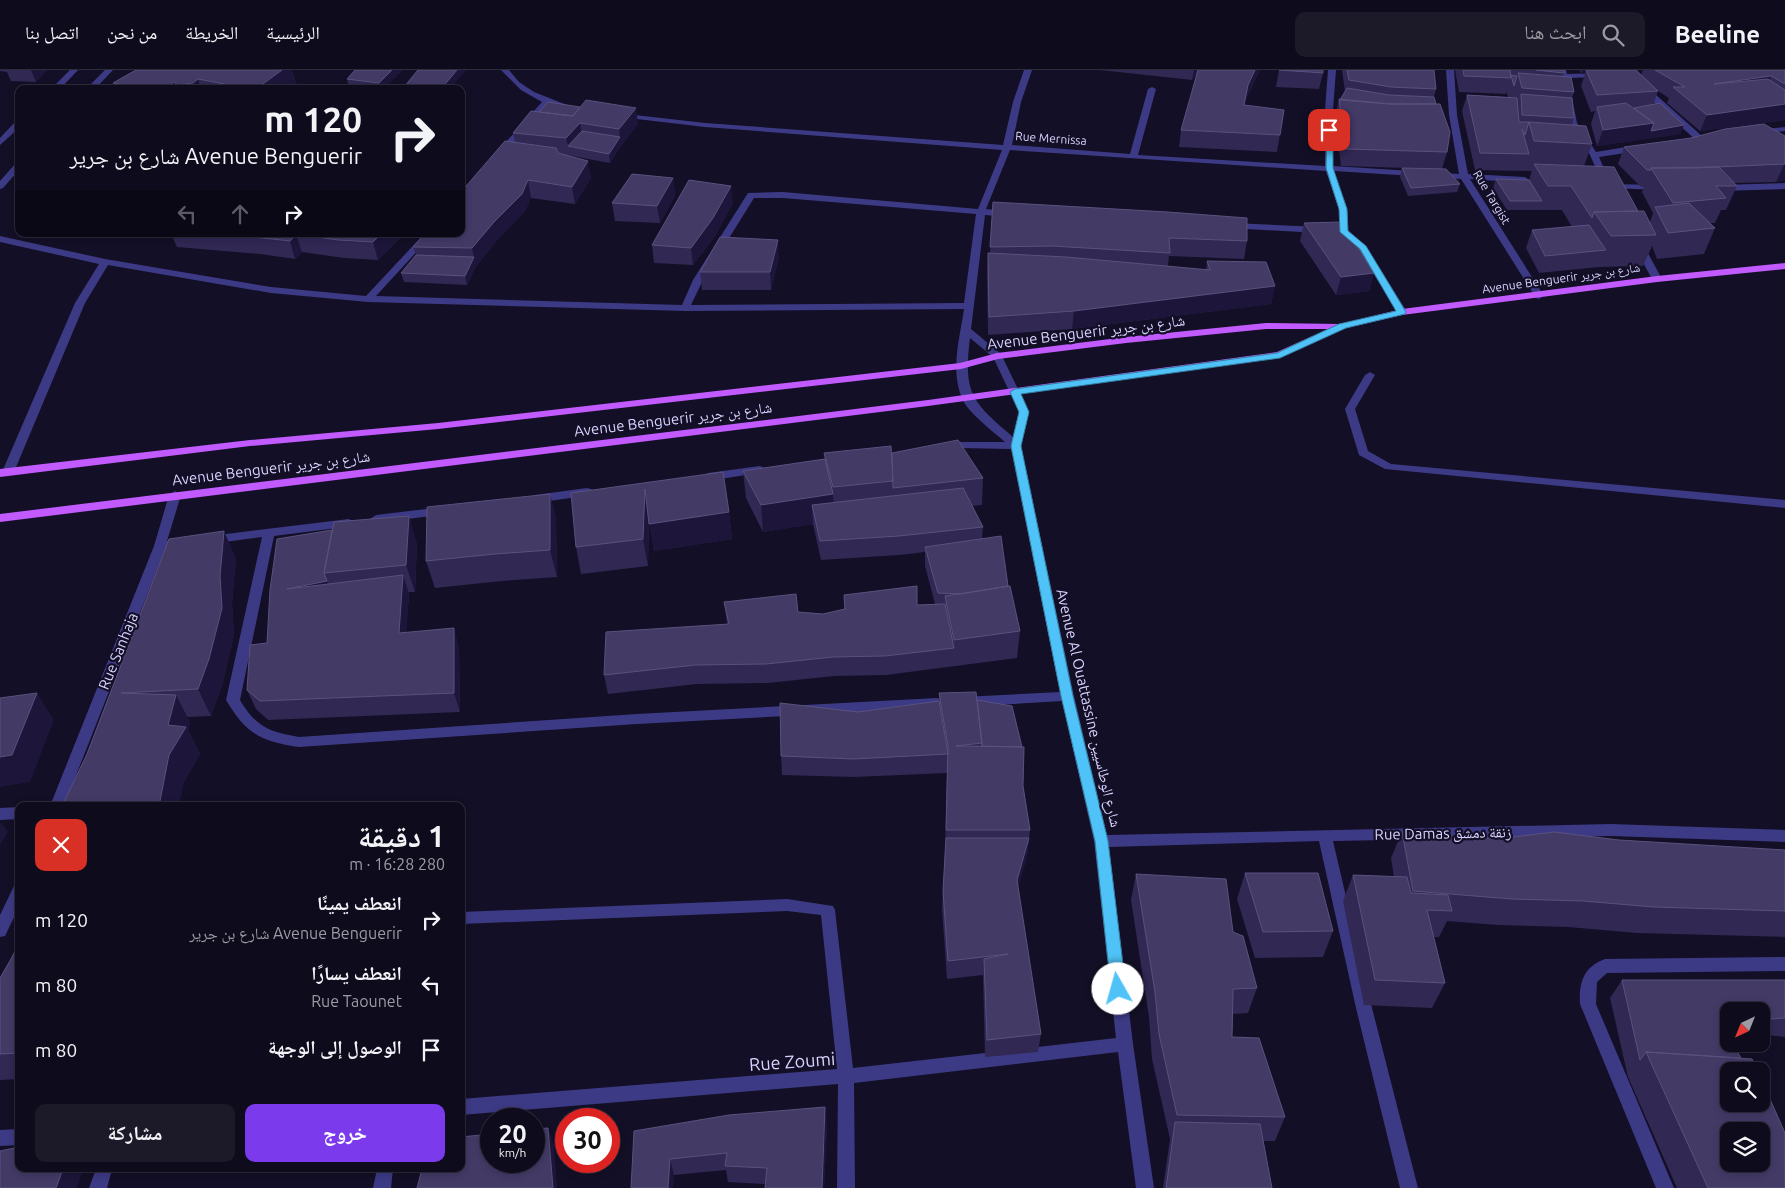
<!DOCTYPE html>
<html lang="ar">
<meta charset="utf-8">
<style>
body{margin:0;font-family:Ubuntu,"Noto Naskh Arabic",sans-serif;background:#1c1929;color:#f1f3f6;direction:rtl;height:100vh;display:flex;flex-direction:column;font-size:19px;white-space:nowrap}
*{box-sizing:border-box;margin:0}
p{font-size:16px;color:#9b9ba3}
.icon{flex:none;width:28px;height:28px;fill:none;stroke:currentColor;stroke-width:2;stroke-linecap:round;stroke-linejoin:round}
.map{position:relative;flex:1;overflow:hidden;direction:ltr}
.drawer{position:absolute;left:15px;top:732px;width:450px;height:370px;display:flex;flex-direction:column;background:#0e0b1c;border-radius:10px;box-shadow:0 2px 8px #0003,0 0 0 1px #2e2b3b;direction:rtl}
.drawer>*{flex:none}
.hud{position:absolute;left:15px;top:15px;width:450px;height:152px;border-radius:10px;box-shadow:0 2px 8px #0003,0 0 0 1px #2e2b3b;direction:rtl;background:#0e0b1c;color:#f1f3f6;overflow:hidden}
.needle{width:32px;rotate:223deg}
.buttons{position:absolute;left:1720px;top:932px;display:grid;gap:10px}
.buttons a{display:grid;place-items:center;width:50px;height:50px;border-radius:10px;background:#0e0b1c;box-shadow:0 2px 8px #0003,0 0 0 1px #2e2b3b;font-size:25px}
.speed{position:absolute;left:480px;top:1038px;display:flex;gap:10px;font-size:25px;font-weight:700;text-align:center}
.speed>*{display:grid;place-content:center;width:65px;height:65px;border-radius:50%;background:#0e0b1c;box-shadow:0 2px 8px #0003,0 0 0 1px #2e2b3b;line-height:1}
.speed small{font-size:12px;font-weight:400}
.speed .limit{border:8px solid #d22;background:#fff;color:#111}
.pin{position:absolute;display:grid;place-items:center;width:42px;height:42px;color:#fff;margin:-21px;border-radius:10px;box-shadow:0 2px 8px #0006}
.me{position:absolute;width:55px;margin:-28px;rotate:353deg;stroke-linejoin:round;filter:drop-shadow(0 0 4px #0008)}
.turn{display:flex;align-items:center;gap:18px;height:105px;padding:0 20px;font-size:22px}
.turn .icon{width:65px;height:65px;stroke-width:2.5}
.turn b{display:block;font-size:35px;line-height:42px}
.lanes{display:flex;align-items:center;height:48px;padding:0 20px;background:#0003;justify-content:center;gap:25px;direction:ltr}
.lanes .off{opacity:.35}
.round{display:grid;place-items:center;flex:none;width:52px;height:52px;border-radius:10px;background:#1c1929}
.head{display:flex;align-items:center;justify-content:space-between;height:85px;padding:0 20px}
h1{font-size:30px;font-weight:700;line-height:38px}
.action{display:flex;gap:10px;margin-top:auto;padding:10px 20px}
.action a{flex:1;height:58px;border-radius:10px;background:#7c3aed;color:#fff;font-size:20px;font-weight:700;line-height:58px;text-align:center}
.action a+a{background:#1c1929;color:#f1f3f6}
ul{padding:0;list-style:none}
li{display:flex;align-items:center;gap:15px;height:65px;padding:0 20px}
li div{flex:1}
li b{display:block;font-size:19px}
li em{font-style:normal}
header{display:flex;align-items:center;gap:30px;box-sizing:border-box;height:70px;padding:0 25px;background:#0e0b1c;border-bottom:1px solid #2e2b3b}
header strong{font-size:24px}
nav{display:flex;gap:28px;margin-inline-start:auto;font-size:18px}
.search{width:350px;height:45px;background:#1c1929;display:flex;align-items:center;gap:12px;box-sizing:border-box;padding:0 18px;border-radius:10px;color:#9b9ba3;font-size:19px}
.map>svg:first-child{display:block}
</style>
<header>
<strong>Beeline</strong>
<div class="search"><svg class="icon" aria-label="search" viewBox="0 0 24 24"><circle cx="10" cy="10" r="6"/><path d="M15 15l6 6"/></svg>ابحث هنا</div>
<nav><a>الرئيسية</a><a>الخريطة</a><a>من نحن</a><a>اتصل بنا</a></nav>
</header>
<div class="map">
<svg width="1785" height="1118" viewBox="0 0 1785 1118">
<rect width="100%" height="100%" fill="#130f26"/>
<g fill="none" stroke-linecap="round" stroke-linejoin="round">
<!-- minor -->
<path fill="#3d3a85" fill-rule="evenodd" d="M70 0H78L60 19H51Z
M105 0H113L95 19H86Z
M501 0H509L519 12 534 22 567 35 563 37 549 34 502 87 499 88 495 85 496 83 542 32 521 20Z
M1024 0H1032L1021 32 1012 75 1130 84 1148 19 1152 17 1156 19 1138 85 1325 96V40L1328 0H1336L1333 40V96L1459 104 1449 45 1446 0H1454L1457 45 1468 104 1525 107 1529 110 1525 113 1470 109 1544 226 1539 229 1536 228 1461 109 1334 101 1347 139 1348 160 1366 176 1407 242 1402 245 1397 242 1359 180 1339 161V139L1326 101 1010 80 986 139 1009 141 1013 144 1009 147 985 145 971 259 1001 284 1029 342 1021 376 1074 626 1107 765 1611 754 1785 760V772L1611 766 1333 771 1372 938 1418 1118H1400L1356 938 1319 771 1109 777 1133 974 1154 1118H1136L1118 982 854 1013 855 1118H837L838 1014 461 1045V1029L837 999 821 845 787 841 461 854V842L787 829 833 836 835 840 853 998 1116 968 1094 771 1062 631 962 637 957 635 955 632 957 629 962 627 1060 622 1011 379 959 378 944 380 939 377 940 375 959 372H1005C994 362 967 342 962 328 950 300 960 267 964 239L685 241 368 232 271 223 108 195 85 233 14 402 8 406 2 402 75 233 99 194 0 172V166L105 189 271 217 366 226 424 164H433L376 226 682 235 693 210 748 123 783 122 978 139 1002 80 705 57 620 47 616 45 617 43 705 53 1003 75 1013 32ZM754 128H783L976 144 964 233 691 235 703 210ZM970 268 993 287 1019 342 1013 367C972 332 963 324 970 268Z
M1524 0 1559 3 1558 0H1566L1567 4 1603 3 1604 5 1600 7 1568 8 1577 53 1596 82 1638 75 1642 78 1638 81 1599 87 1610 112 1609 114 1660 115 1663 116V120L1607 118V114L1602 112 1590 85 1569 53 1560 8Z
M1639 15H1645L1703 67V71H1697L1639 19Z
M16 51H19V58L0 75V68Z
M1785 57V61L1757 64 1753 62 1757 60Z
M16 93H19V100L3 118 0 119V111Z
M1785 113V119L1720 121 1716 118 1720 115Z
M1232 153 1319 157 1324 160 1319 163 1229 158 1227 156Z
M1638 171 1643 174 1662 209 1660 211H1654L1652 209 1633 174Z
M1370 302 1375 305 1355 339 1368 381 1391 394 1785 430V438L1385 399 1359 385 1345 339 1365 305Z
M760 396 764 398 766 400 764 402 708 411 702 407 708 403Z
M587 418 591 419 593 422 591 425 535 433 529 429 535 425Z
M175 421 181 425 167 471 183 469 189 473 183 477 165 479 64 736H50L154 476 169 425Z
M443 437 447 438 449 441 447 444 376 453 370 449 376 445Z
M349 449 355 453 353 456 274 466 240 630C256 657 269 662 299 667L637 644 937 628 942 630 944 633 942 636 937 638 637 654 299 677C261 671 246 664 226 630L262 467 210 474 204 470 210 466Z
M19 737V749L0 750V738Z
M19 814V837L5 866 0 867V845L14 816Z
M1785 887V901L1607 903 1597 912 1596 934 1674 1118H1656L1580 934C1579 913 1583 897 1605 889Z
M19 1059V1075L0 1076V1060Z
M96 1099H112L107 1118H89Z
M377 1099H393L391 1118H373Z"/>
<!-- major -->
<path fill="#c25bff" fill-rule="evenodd" d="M1785 193V199L1657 212 1402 245 1346 258 1279 288 928 336 0 452V444L928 330 1277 282 1328 259H1266L1126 273 998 289 961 299 438 359 250 376 0 407V399L250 370 438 353 960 293 997 283 1126 267 1266 253 1340 254 1402 239 1657 206Z"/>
</g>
<!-- wall -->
<path fill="#312854" d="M0 0H47L36 12 11 11 7 2 0 1Z
M136 0 298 17 295 19H115L113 13Z
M402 0 384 19H357L349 18 347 9Z
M1100 0H1260L1245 31 1244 35 1284 40 1277 82 1179 77 1181 60 1197 3 1192 10Z
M1279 0 1323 3 1319 19 1276 17Z
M1342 0H1434L1436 19 1434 27 1447 82 1442 99 1341 96 1335 46 1339 29 1340 30 1345 22Z
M1455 0H1564V3L1563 7 1574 22 1572 28 1574 48 1572 55 1592 74 1584 96 1650 152 1653 143 1642 122 1644 117H1641L1618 94 1624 77 1785 66V110L1776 112 1734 113 1737 116 1726 140H1721L1715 153H1710L1715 158 1704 184 1657 189 1652 176 1643 196 1599 197 1539 203 1526 178 1532 160 1572 157 1562 140H1507L1493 118 1496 109 1529 110 1532 101 1475 100 1462 41 1467 25 1508 27 1506 21V24L1459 22Z
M1580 0H1636L1641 5 1643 0H1785V50L1700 61 1667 33 1669 28 1658 21 1653 35 1684 55 1680 64 1597 76 1591 54 1595 41 1591 42 1581 16 1585 4H1581Z
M404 17 450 19H405Z
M531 41 638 54 621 76 610 93 561 84 591 108 575 134 531 128 525 141 498 169 476 196 467 215 404 212 401 203 416 185 413 177 515 72 513 63Z
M1402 98 1460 114 1457 122 1408 126 1400 107Z
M673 108 675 126 660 153 615 151 612 133Z
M993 132 1247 171 1244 189 1169 186 1168 196 1206 200 1207 191 1275 216 1271 234 1072 259 988 265 987 201 988 183H990Z
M733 133 715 166 693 195 654 193 652 175Z
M1304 153 1374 203 1369 221 1336 225 1300 171Z
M171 164H404L378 190 344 188 302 182 295 189 260 184 177 177Z
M779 187 771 220H702L700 202Z
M824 383H892L983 408 982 435 972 436 983 457 982 469 1008 516 1020 561 1017 588 886 605 834 606 768 613 697 614 608 624 604 605 727 554 724 532 798 542 823 544 844 539V525L917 535 935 534 925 496V482L899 485 821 490 813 454 763 462 746 428 743 401 825 389Z
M571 423 729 442 732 469 654 481 649 450 648 496 581 504 576 477Z
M550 424 556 450 557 507 502 511 435 518 426 491Z
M169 469 236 488 232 533 234 565 222 616 211 646 187 647 190 652 188 660 200 684 184 712 87 684Z
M417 473 415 522H409V524L406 563 459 577 460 642 268 650 256 639 247 620 267 573 270 520Z
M939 623 977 630 1023 716 1030 760 1027 786 1018 817 1041 964 1038 982 985 987 983 905 947 909 942 839 945 782 947 703 854 707 782 705 781 686 858 642 939 631Z
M1402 762 1497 769 1619 770 1785 780V867L1637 863 1568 857 1498 855 1447 851 1439 867H1434L1445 913 1432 938 1364 935 1343 831 1353 805 1394 807 1391 788Z
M1245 803 1333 861 1323 887 1255 888 1237 829Z
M1136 804 1233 862 1257 918 1248 943 1233 944 1232 967 1285 1047 1275 1071H1263L1272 1118H1163L1170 1069 1152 989 1149 947 1131 830Z
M19 873V1009L0 1010V908L11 889Z
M1622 910H1785V967L1767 965 1761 966V941H1729V974L1785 1118H1677L1628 1007 1610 928Z
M825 1037 827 1054 824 1118H765L766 1114 728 1112 726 1100 674 1105 634 1061Z"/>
<!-- shaded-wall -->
<path fill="#1d163a" d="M31 0H47L36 12Z
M282 0H292L298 17 295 19H256Z
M392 0H402L384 19H381L379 13Z
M457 0H466L450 19H441Z
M1194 0H1198L1192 10Z
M1255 0H1260L1245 31 1241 52 1248 15Z
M1582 0H1586L1585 4H1581Z
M1771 6 1764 22 1714 14Z
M198 9 201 19H179L178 15Z
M174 12 177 19H165Z
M1785 34V50L1700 61 1707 45Z
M636 38 638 54 621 76 619 59Z
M580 53 583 70 568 76 566 68 574 54Z
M1654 53 1648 69 1597 76 1603 60Z
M1684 55 1680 64 1648 69 1651 61Z
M620 67 621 76 610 93 609 84Z
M588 91 591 108 575 134 572 117Z
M1785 94V110L1776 112 1784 95Z
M673 108 675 126 660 153 657 136Z
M528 110 531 128 525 141 498 169 476 196 467 215 465 206 474 187 472 178Z
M731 116 733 133 715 166 693 195 691 178Z
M296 164 302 182 295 189 290 171Z
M381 164H404L378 190 373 172Z
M778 170 779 187 771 220 770 202Z
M1374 203 1369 221 1336 225 1341 207Z
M1275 216 1271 234 1072 259 1074 241Z
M645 419 649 446 648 496 643 469Z
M550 424 556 450 557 507 550 480Z
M833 424 834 451 812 435 813 454 763 462 761 435Z
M729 442 732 469 654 481 649 454Z
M409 446 417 473 415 522 406 495Z
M224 461 236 488 232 533 234 565 222 616 211 646 198 619 220 506Z
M403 505 409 524 405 582 399 563Z
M327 511 334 530 287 519Z
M454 558 459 577 460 642 454 623Z
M37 623 54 650 30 712 0 717V687Z
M176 625 190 652 188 660 200 684 184 712 179 736H159L168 655Z
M0 752 8 762 0 775Z
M1029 768 1027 786 1015 828 1017 810Z
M825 1037 827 1054 824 1118H822Z
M548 1058 554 1074 557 1118H553Z
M670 1089 674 1105 673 1118H668Z
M63 1099H83L77 1118H56Z"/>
<!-- building -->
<path fill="#433a66" stroke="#5a527e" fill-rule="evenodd" d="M136 0H282L256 19H250L198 9 193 13 178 15 174 12 165 19H147L113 13Z
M355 0H392L379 13 347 9Z
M418 0H457L441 19H422L404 17Z
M1198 0H1255L1248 15 1244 35 1284 40 1280 65 1181 60Z
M1279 0H1323V3Z
M1347 0H1434L1436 19 1391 17 1349 10Z
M1463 0H1510L1511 8 1464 6Z
M1536 0H1564V3Z
M1586 0H1636L1658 21 1597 25Z
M1655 0H1785V14L1771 6 1714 14 1768 9 1785 20V34L1707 45 1673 17H1685Z
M1518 3 1571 7 1574 22 1522 18Z
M1511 5 1517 6 1514 16Z
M1347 18 1389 25 1434 27 1436 34H1390L1340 30Z
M1521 24 1572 28 1574 48 1522 45Z
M1467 25 1517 28 1519 52H1529L1525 65 1522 59 1529 84 1480 83Z
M1339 29 1390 34H1440L1450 62 1447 82 1345 79Z
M586 30 636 38 619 59 580 53 566 68 513 63 531 41 573 46Z
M548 32 580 37 573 46 539 42Z
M1626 33 1654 53 1603 60 1597 37Z
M1660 33 1684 55 1651 61 1654 53 1634 38Z
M1529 52 1586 56 1592 74 1534 71Z
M1764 54 1785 66V94L1694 98H1651V100H1647L1624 77 1691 68 1725 59Z
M582 61 620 67 609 84 568 76Z
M505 71 556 78 558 83 588 91 572 117 528 110 522 124 494 152 472 178 413 177 425 164H461V122Z
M1534 94 1614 97 1638 141 1594 142 1592 148 1571 116H1548Z
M1719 97 1737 116H1716L1726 128 1673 133 1651 98Z
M1402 98 1446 99 1460 114 1411 118Z
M632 104 673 108 657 136 612 133Z
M1496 109 1529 110 1542 131H1510Z
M689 110 731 116 713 148 691 178 652 175Z
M993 132 1168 142 1247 148V171L1169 168 1170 183 1052 176 990 177Z
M1689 133 1715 158 1668 163 1655 137Z
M1644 141 1656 165 1611 166 1594 142Z
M1342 152 1374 203 1341 207 1304 153Z
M1589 155 1606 180 1545 186 1532 160Z
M256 164H381L373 172 338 170 296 164 290 171 254 167Z
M720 167 778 170 770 202H700Z
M988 183 1066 187 1210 200 1207 191 1266 192 1275 216 1074 241 989 247Z
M416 185 474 187 465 206 401 203Z
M958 370 983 408 893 418 892 383Z
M891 376 893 411 833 417 824 383Z
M825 389 833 424 761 435 743 401Z
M723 402 729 442 649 454 645 419 643 469 576 477 571 423Z
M963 418 983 457 899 466 820 471 812 435Z
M550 424V480L495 484 426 491 427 437Z
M409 446 406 495 324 503 334 452Z
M332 460 324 503 327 511 287 519 403 505 399 563 454 558V623L260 631 247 620 250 575 267 573 270 520 277 469Z
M224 461 220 506 222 538 209 589 198 619 121 623 176 625 168 655 186 657 169 685 159 736H62L87 684 169 469Z
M1001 466 1008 516 961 524 938 523 925 477Z
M917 516V535L945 534 954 578 885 586 833 587 766 594 695 595 604 605 606 562 729 554 724 532 796 524 798 542 823 544 845 539 844 525Z
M1010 516 1020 561 954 570 945 526Z
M976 622 982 673 956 676 1024 677 1023 716 1030 760H946L948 676 939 623Z
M37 623 12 685 0 687V628Z
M977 630 1012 636 1022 677 982 676Z
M939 631 948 684 854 689 781 686 780 633 858 642Z
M1402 762 1497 769 1554 762 1619 770 1785 780V841L1654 837 1583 831 1512 829 1413 821Z
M946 768H1029L1017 810 1041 964 987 970 984 889 1008 884 948 891 943 821Z
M1245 803H1318L1333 861 1263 862Z
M1136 804 1226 809 1233 862 1243 866 1257 918 1233 919 1232 967 1259 968 1285 1047 1177 1045 1159 964 1155 922Z
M1353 805 1407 807 1411 823 1448 825 1452 841 1427 840 1445 913 1375 910Z
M19 873V983L0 984V908L11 889Z
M1622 910H1785V948H1782L1761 950V941H1729V954L1723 955 1729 966V974H1733L1741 988 1646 982 1640 990Z
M1646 982 1752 989 1758 1001H1729V1034H1761V1009L1785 1063V1118H1708ZM1729 1061H1761V1094H1729Z
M825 1037 822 1118H765L767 1098 725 1096 727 1083 670 1089 668 1118H631L634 1061 729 1045Z
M1175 1052 1260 1054 1272 1118H1166Z
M548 1058 553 1118H417L422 1099H461V1067L491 1064V1091H534V1059Z
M19 1077V1099H63L56 1118H0V1081Z"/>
<!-- route -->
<path fill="#4fc3f7" stroke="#337fa1" d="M1327 58 1333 60V98L1347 139 1348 161 1366 176 1406 242 1405 244 1346 258 1280 288 1021 324 1029 342 1021 376 1073 626 1108 771 1126 919 1124 923 1118 925 1113 923 1111 919 1095 771 1061 626 1011 376 1019 342 1010 322 1015 319 1277 283 1339 254 1396 241 1360 179 1340 162 1339 139 1326 98Z"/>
<g text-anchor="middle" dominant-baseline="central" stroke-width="4.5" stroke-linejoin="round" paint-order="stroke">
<!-- far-street labels -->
<g font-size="12" fill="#d9d4ff" stroke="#130f26">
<text transform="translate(1051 68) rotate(4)">Rue Mernissa</text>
<text transform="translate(1492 127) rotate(59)">Rue Targist</text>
<text transform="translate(1561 208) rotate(-8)">Avenue Benguerir شارع بن جرير</text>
</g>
<!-- street labels -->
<g font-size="15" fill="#d9d4ff" stroke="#130f26">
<text transform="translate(1086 262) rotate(-7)">Avenue Benguerir شارع بن جرير</text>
<text transform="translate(673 349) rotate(-7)">Avenue Benguerir شارع بن جرير</text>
<text transform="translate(271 398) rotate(-7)">Avenue Benguerir شارع بن جرير</text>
<text transform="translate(118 581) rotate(-68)">Rue Sanhaja</text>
<text transform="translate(1089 638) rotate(77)">Avenue Al Ouattassine شارع الوطاسيين</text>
<text transform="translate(1443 763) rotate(-1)">Rue Damas زنقة دمشق</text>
</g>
<!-- near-street labels -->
<g font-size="18" fill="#d9d4ff" stroke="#130f26">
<text transform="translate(792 991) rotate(-4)">Rue Zoumi</text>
</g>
</g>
</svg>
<div class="buttons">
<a><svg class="needle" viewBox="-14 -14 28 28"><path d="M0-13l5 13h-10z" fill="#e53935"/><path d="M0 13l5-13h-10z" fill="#9b9ba3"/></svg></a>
<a><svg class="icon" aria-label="search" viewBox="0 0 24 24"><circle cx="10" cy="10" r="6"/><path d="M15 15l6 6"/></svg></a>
<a><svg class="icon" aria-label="layers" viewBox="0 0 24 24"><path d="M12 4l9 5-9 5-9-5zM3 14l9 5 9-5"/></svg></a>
</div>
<div class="speed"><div>20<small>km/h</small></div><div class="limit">30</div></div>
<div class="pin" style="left:1329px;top:60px;background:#d93025"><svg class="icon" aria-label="arrive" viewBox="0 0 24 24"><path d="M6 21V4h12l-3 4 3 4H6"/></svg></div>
<svg class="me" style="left:1118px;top:919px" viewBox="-20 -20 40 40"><circle r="19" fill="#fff"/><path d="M0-13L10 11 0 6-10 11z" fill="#4fc3f7"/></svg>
<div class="hud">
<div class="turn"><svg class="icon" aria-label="right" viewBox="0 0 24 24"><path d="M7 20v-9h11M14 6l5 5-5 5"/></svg><div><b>120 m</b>Avenue Benguerir شارع بن جرير</div></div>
<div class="lanes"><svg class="icon off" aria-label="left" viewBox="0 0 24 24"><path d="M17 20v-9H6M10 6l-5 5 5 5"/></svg><svg class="icon off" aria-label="ahead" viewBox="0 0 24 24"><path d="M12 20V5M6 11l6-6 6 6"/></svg><svg class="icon" aria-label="right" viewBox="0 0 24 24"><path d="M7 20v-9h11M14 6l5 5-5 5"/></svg></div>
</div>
<section class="drawer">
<div class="head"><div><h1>1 دقيقة</h1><p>280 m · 16:28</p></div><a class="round" style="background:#d93025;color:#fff"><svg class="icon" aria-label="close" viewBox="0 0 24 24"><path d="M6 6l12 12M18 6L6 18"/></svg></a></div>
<ul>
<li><svg class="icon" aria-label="right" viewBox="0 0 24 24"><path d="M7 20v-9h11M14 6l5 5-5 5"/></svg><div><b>انعطف يمينًا</b><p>Avenue Benguerir شارع بن جرير</p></div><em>120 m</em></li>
<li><svg class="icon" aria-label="left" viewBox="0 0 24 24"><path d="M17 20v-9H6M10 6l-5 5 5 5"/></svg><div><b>انعطف يسارًا</b><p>Rue Taounet</p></div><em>80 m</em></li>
<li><svg class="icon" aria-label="arrive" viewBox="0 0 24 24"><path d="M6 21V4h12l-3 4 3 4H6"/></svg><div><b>الوصول إلى الوجهة</b></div><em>80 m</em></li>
</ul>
<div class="action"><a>خروج</a><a>مشاركة</a></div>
</section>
</div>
